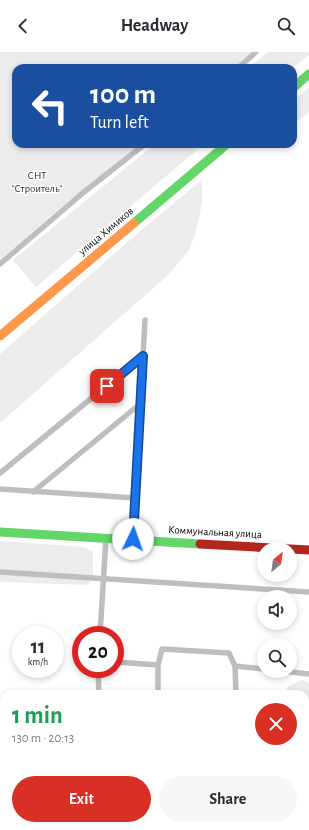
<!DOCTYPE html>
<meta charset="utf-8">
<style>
body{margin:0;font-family:"Alegreya Sans",sans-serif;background:#f7f7f7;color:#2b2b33;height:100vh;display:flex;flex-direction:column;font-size:15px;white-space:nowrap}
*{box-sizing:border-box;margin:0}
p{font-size:13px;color:#7c7c81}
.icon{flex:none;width:22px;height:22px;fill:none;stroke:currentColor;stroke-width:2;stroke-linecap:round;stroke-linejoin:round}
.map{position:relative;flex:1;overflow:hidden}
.drawer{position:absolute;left:0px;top:638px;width:309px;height:140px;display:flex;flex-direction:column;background:#fff;border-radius:12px 12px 0 0;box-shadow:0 2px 6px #0003}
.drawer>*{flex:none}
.guide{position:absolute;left:12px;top:12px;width:285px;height:84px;border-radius:12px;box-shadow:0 2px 6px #0003;background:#1a4fa0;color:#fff;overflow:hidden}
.needle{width:26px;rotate:29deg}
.tools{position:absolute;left:257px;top:490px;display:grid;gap:8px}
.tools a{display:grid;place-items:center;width:40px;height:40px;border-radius:50%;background:#fff;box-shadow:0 2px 6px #0003;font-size:20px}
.speed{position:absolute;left:12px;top:574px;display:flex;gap:8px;font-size:20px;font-weight:700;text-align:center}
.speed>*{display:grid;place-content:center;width:52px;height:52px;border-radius:50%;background:#fff;box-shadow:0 2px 6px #0003;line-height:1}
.speed small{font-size:10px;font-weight:400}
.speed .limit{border:6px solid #d22;background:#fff;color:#111}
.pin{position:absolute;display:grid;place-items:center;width:34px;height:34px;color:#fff;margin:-17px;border-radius:8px;box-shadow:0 2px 6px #0006}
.me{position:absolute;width:44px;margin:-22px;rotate:3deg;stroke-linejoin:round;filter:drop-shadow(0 0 3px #0008)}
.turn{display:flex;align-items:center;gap:14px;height:84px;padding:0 12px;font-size:18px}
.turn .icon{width:52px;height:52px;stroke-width:2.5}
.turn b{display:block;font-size:28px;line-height:34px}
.round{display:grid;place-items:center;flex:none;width:42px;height:42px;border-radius:21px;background:#f7f7f7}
.headline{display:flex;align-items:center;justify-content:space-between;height:68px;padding:0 12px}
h1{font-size:24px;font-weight:700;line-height:30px;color:#1e9e55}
.cta{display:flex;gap:8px;margin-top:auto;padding:8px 12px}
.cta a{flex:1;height:46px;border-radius:24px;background:#d93025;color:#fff;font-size:16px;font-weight:700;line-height:46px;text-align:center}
.cta a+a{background:#f7f7f7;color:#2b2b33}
header{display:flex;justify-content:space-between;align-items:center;height:52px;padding:0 12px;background:#fff;font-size:18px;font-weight:700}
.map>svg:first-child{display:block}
</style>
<header><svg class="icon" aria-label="back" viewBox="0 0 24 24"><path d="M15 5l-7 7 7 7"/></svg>Headway<svg class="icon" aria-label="search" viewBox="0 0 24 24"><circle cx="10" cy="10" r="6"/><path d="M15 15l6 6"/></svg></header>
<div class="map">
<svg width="309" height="778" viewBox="0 0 309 778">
<rect width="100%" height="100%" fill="#fff"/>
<!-- green -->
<path fill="#ececec" d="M0 0H259L239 16H16V92H142L59 157 0 208Z
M268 0H309V3L293 16H249Z
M309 35V60L293 73V49Z
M155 92H204L36 235 13 208Z
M202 128V151L196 179 189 198 168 223 0 371V302L139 180Z
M0 489 84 495 93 500V522L88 533 0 530Z
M302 628 309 631V778H289V774H305V642H286L287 635Z"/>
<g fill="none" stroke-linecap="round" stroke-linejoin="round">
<!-- lane -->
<path stroke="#bebebe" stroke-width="5.5" d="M238 16 256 0
M0 212 84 140 145 92
M0 421 143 304
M0 437 135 446
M33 440 140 352
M133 487 145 268
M0 520 309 540
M100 583 106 486
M115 610 158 613 162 597 229 601 235 614 264 617
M158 613V642
M235 614 236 642
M98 617 99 642
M282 619 309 622
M162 774V778
M238 774V778"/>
<!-- fast -->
<path stroke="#63d668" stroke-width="9" d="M293 36 309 22
M134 171 227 92
M0 480 200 492"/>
<!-- slow -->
<path stroke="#ff974d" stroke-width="9" d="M0 284 134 171"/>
<!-- jam -->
<path stroke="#b3261e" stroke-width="9" d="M200 492 309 498"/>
</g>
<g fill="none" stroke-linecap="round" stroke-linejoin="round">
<defs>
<path id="route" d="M107 334 143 304 133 487"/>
</defs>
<!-- route casing -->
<use href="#route" stroke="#114b97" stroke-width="10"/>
<!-- route -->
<use href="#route" stroke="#1a73e8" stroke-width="7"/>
</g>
<g text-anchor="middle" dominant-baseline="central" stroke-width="3" stroke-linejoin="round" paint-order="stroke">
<!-- park labels -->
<g font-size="11" fill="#333" stroke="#fff">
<text x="37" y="123">СНТ<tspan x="37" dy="13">"Строитель"</tspan></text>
</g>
<!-- street labels -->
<g font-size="11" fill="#000" stroke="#fff">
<text transform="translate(106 179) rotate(-40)">улица Химиков</text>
<text transform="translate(215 480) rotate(3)">Коммунальная улица</text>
</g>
</g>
</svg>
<div class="tools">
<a><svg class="needle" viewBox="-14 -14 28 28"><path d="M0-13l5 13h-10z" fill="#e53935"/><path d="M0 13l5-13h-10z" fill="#7c7c81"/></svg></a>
<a><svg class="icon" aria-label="sound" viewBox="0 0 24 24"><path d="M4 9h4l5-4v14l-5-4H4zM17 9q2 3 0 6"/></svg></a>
<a><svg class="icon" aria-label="search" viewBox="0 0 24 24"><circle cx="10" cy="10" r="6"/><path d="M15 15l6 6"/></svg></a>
</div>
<div class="speed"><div>11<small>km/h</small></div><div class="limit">20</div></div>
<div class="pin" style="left:107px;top:334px;background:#d93025"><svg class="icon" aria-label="arrive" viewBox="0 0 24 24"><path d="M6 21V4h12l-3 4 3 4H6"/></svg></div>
<svg class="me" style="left:133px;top:487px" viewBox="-20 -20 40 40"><circle r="19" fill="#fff"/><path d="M0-13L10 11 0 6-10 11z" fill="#1a73e8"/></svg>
<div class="guide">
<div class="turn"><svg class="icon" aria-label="left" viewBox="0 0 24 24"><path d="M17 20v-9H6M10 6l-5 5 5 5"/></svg><div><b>100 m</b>Turn left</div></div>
</div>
<section class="drawer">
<div class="headline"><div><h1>1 min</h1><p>130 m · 20:13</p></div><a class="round" style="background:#d93025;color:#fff"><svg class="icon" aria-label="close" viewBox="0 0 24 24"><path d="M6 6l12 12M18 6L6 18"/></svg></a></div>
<div class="cta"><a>Exit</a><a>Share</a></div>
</section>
</div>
